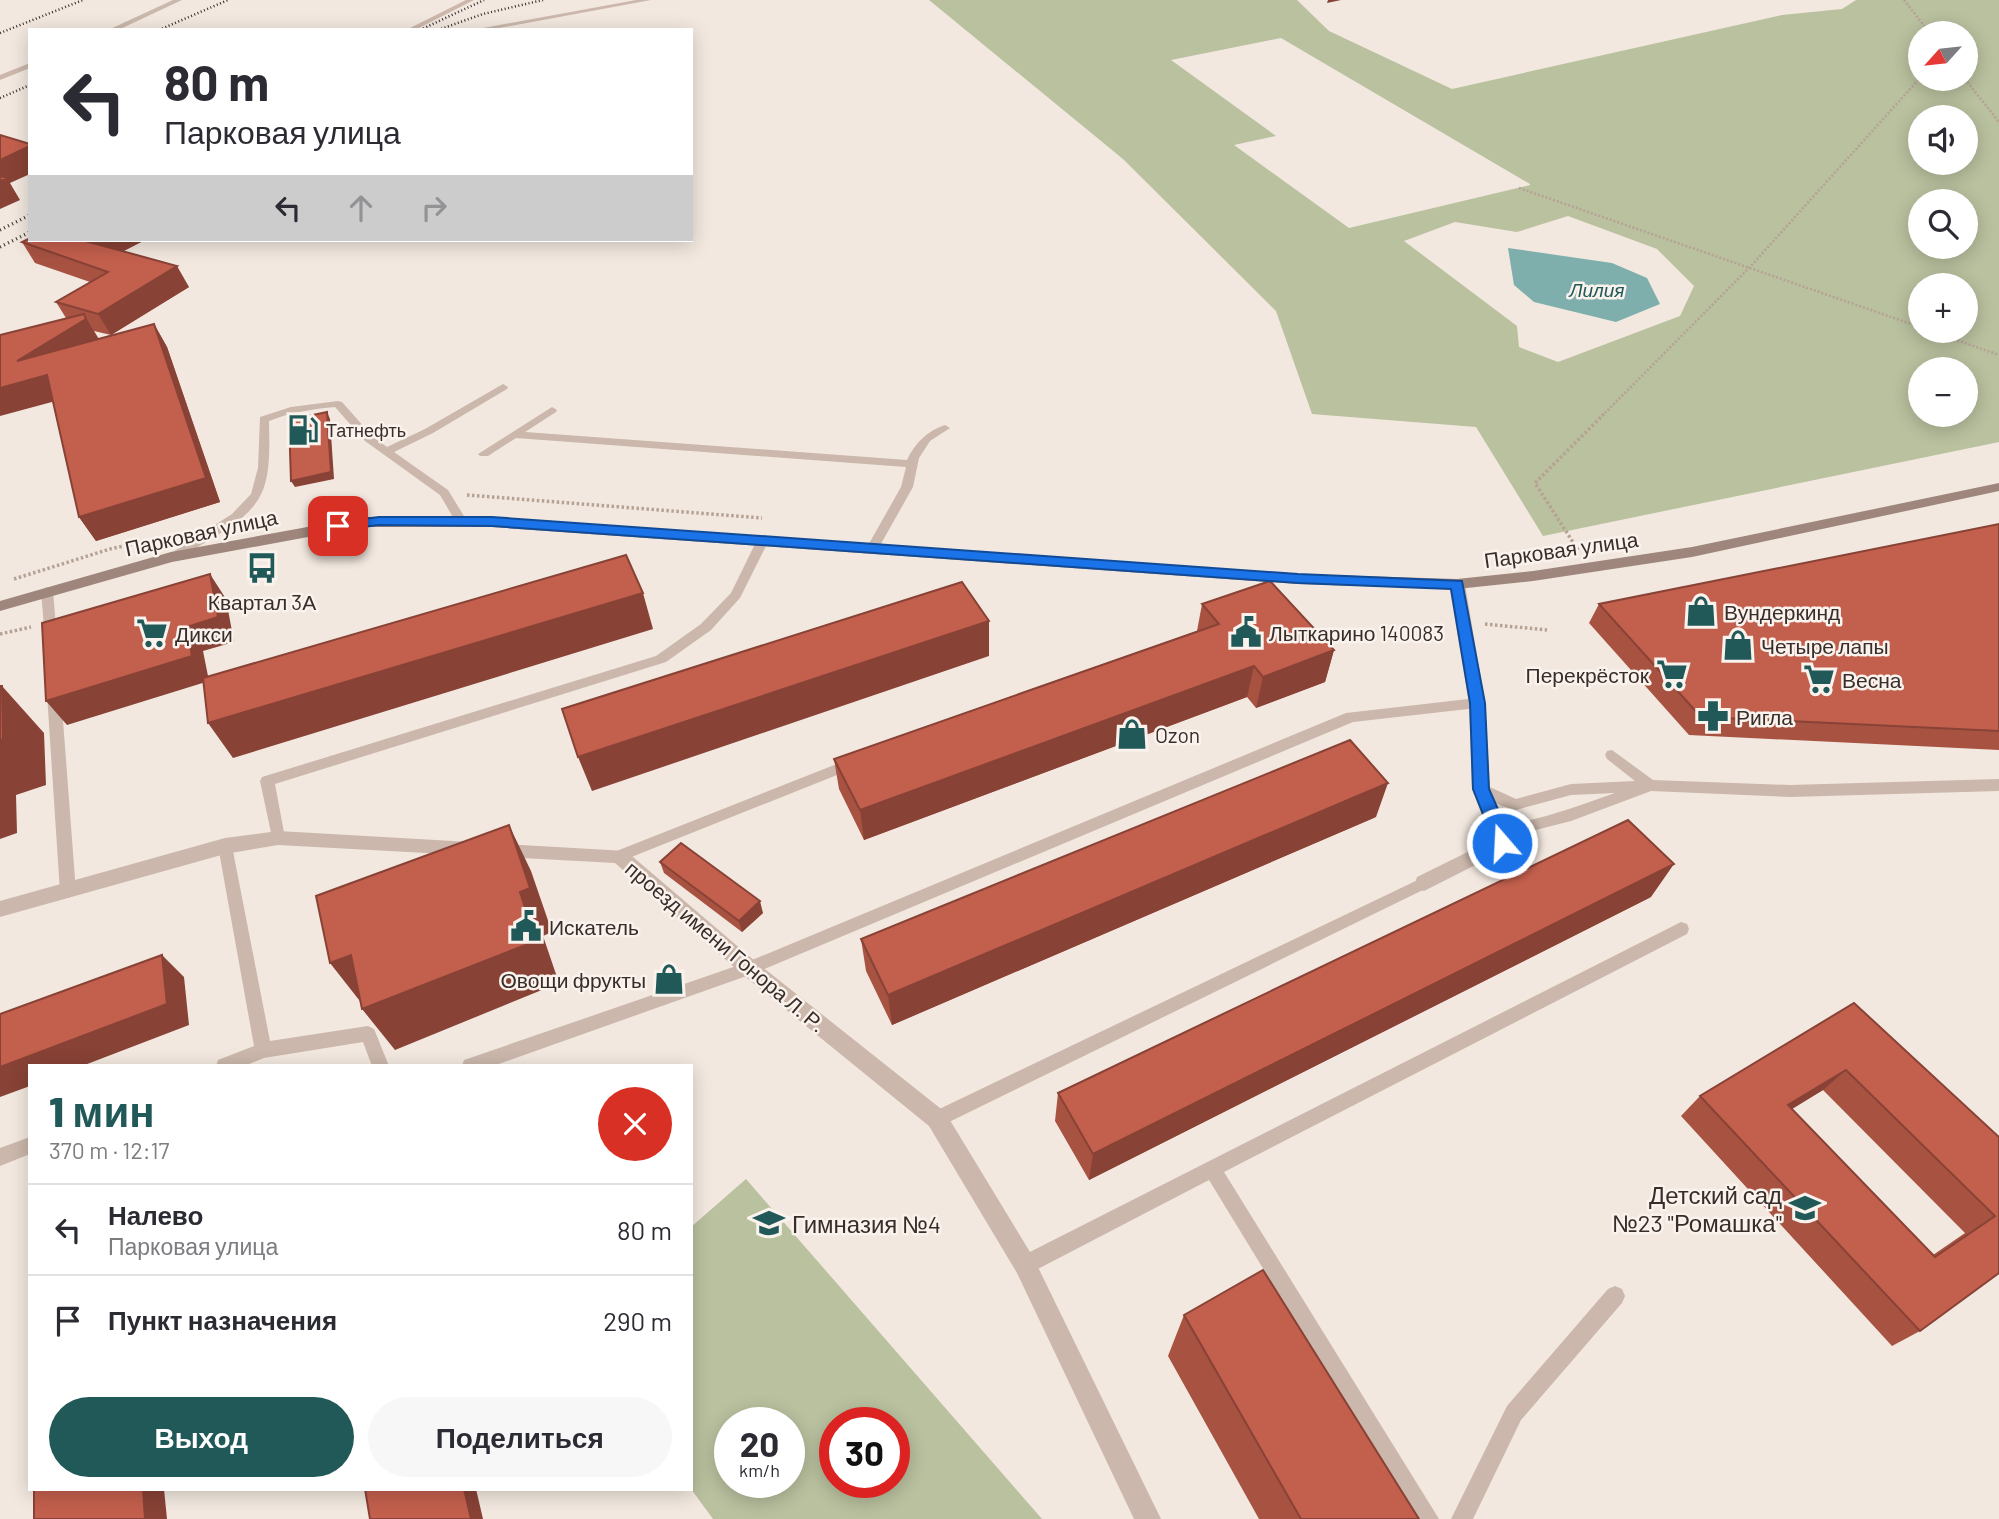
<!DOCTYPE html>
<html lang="ru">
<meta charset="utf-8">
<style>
body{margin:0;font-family:Barlow,sans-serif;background:#f7f7f7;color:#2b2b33;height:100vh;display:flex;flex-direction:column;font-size:26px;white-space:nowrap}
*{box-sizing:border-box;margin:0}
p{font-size:23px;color:#7c7c81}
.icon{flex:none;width:38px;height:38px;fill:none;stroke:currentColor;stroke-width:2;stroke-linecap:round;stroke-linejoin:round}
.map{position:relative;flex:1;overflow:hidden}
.sheet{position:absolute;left:28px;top:1064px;width:665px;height:427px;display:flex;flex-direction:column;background:#fff;border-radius:0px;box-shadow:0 4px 18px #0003}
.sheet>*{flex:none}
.hud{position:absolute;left:28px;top:28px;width:665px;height:214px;border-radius:0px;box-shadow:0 4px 18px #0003;background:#fff;color:#2b2b33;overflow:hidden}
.needle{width:46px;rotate:243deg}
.fabs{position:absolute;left:1908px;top:21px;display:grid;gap:14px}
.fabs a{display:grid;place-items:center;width:70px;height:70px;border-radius:50%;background:#fff;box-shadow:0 4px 18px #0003;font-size:35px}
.speed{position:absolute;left:714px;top:1407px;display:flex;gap:14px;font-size:35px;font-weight:700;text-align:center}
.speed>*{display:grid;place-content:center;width:91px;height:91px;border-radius:50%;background:#fff;box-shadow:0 4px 18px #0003;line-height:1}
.speed small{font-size:18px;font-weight:400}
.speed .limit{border:10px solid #d22;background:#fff;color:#111}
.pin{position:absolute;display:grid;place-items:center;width:60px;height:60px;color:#fff;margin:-30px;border-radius:14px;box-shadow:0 4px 10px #0006}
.me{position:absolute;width:77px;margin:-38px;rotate:341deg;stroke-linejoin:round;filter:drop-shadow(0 0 5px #0008)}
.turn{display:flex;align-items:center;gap:24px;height:147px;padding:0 21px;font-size:32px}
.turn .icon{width:91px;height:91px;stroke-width:2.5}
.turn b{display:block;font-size:49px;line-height:60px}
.lanes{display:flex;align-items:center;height:66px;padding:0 21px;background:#0003;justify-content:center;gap:35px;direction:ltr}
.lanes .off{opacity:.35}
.round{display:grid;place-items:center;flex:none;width:74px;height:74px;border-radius:37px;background:#f7f7f7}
.summary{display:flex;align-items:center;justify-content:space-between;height:119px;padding:0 21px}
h1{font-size:42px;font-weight:800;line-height:52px;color:#205958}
.action{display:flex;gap:14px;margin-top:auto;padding:14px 21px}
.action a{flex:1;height:80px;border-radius:42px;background:#205958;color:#fff;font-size:28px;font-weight:800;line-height:80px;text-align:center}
.action a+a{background:#f7f7f7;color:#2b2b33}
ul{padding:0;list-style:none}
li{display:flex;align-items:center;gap:21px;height:91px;padding:0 21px;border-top:2px solid #e1e1e2}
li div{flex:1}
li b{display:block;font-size:26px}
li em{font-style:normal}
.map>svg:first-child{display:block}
</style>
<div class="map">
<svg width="1999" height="1519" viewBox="0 0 1999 1519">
<rect width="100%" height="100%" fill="#f2e8df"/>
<!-- green -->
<path fill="#b9c19f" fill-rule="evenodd" d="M929 0H1297L1329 31 1452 89 1782 15 1842 9 1856 0H1999V442L1543 536 1476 427 1312 414 1276 311 1123 159ZM1920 33H1965V79H1920ZM1281 38 1530 184V185L1349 228 1234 145 1276 136 1171 60ZM1920 117H1965V163H1920ZM1920 201H1965V247H1920ZM1568 216 1657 249 1694 286 1680 316 1558 362 1519 347 1517 326 1404 241 1455 222 1517 232ZM1920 285H1965V331H1920ZM1920 369H1965V415H1920Z
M746 1179 1042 1519H713L691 1489V1227ZM730 1423H789V1482H730ZM835 1423H894V1482H835Z"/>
<!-- water -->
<path fill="#7fafad" d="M1508 248 1612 263 1647 278 1660 304 1616 322 1534 302 1514 285Z"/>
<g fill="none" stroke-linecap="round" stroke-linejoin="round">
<!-- path-far1 -->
<path stroke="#b6a195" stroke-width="2.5" stroke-dasharray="2 2" stroke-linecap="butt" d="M1904 0 1930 33
M1965 79 1999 122
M1519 188 1920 327
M1931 331 1999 355
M1602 416 1750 267 1920 78"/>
<!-- path -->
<path stroke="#b6a195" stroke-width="3.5" stroke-dasharray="2.5 2.5" stroke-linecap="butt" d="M467 495 762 518
M1578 550 1535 483 1604 414
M14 579 110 549 147 541
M1485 624 1547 630
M0 634 31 627"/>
<!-- lane -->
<path fill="#cbb7ab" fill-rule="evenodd" d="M173 0H182L118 30H108Z
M466 0H474L415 30H406Z
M636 0H651L489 30H472Z
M30 63V68L0 80V75Z
M503 384 508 387 507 389 433 433 394 452 448 490 467 521 465 524H457L440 495 365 441 335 407C313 409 291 412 269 421 271 494 266 507 201 545 191 551 178 562 167 560L165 557 232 514 251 494 258 468 260 417 291 407 338 401 342 402 373 437 387 447 425 429Z
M552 407 557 410 556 412 525 432 907 460C915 443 927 431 945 425L950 428 930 441 919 458 913 487 878 549 872 553 866 549 901 487 906 467 516 438 488 456H480L478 454Z
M762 538 768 542 740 598 711 630 666 662 275 784 285 838 283 842H273L260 781 262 777 656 656 701 624 731 593 756 542Z
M47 587 53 591 57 639 51 644 45 639 41 591Z
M54 689 61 694 76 892 73 896 68 898 63 896 60 892 47 694Z
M1477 698 1484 703 1477 708 1353 722 755 973 493 1066H462L464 1060 470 1058 745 963 1346 713Z
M1612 750 1653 780 1790 785 1999 779V791L1790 797 1651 791 1571 821 1516 835 1493 831 1491 827 1493 823C1502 820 1511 824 1520 822 1553 816 1583 804 1615 793L1571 795 1516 810 1502 806 1476 793 1474 789 1476 785 1481 783 1516 799 1571 784 1635 781 1607 759 1605 755 1607 751Z
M852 758 857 759 859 763 857 767 624 860 619 862 614 860 612 856 614 852Z
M225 840 230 842 232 846 270 1041 368 1026 374 1029 389 1066H372L363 1042 264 1058 244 1066H216L218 1060 254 1046 218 846 220 842Z
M1424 877 1429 879 1432 883 1429 887 943 1125 937 1127 931 1125 928 1119 931 1113Z
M1681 922 1687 924 1689 929 1687 934 1224 1172 1439 1519H1416L1209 1180 1032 1272 1025 1274 1018 1272 1016 1265 1018 1258Z
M30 1137V1154L0 1166V1148Z
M1615 1286 1622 1289 1625 1296 1622 1303 1521 1420 1473 1519H1451L1507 1406 1608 1289Z"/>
<!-- street -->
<path fill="#cbb7ab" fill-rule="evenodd" d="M1457 579 1465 584 1485 703 1490 789 1511 843 1509 848 1424 891 1417 889 1415 883 1417 877 1492 840 1472 789 1469 703 1449 584Z
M278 831 626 851 756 962 945 1112 1033 1257 1161 1519H1134L1017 1273 929 1126 742 974 615 863 278 845 225 854 0 917V901L225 838Z"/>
<!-- secondary -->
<path fill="#9e867c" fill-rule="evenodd" d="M1999 483V491L1692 557 1533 581 1457 589 1298 584 492 527H362L172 562 0 611V601L171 552 362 517H492L1298 574 1457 579 1533 571 1692 547Z"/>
<!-- rail-far1 -->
<path stroke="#392d2a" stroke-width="2.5" stroke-dasharray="1 2.5" stroke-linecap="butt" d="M159 30 228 0
M420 30 484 0
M438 30 483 14 543 0
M0 33 83 0
M0 98 30 85"/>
<!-- rail -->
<path stroke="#392d2a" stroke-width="3.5" stroke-dasharray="1 3.5" stroke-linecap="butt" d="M0 230 30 215
M0 247 30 232"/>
</g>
<!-- wall -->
<path fill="#a85242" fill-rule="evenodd" d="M30 240H145L123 251 189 287 111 335 94 331 99 339 154 324 167 347 220 502 96 541 79 517 66 318 56 302 90 282 35 263 22 242Z
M1999 524V750L1689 735 1589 623 1599 604Z
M1202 604 1334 650 1325 682 1256 708 1247 697 864 840 839 789 834 759 1197 631Z
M1376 817 892 1025 866 971 861 939Z
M660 862 763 913 742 932 664 873Z
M1651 897 1089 1180 1055 1121 1058 1093Z
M1854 1003 1999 1137V1273L1920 1331 1892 1346 1681 1116 1700 1096ZM1823 1090 1965 1233 1933 1255 1791 1109Z
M1184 1315 1419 1519H1259L1168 1356Z"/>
<!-- shaded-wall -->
<path fill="#884236" d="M1328 0H1341L1327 3Z
M30 146V174L10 183 20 200 0 209V160Z
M94 240H145L101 263 89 242Z
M177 266 189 287 111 335 98 314Z
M84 314 100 342 47 375 63 399 0 416V388L17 361Z
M154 324 167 347 220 502 96 541 79 517Z
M327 412 330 419 334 479 295 487 291 481Z
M210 574 226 599 234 642 203 651 209 681 67 725 46 701 187 627Z
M643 593 653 629 233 758 208 723Z
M989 621V656L592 791 578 757Z
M1334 650 1325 682 1256 708 1263 677Z
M1254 666 1247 697 864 840 860 810Z
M2 686 44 733 46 785 16 795 17 833 0 839V740Z
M1388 783 1376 817 892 1025 888 995Z
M509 825 531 871 552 932 543 936 559 983 395 1050 362 1009 520 892Z
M1674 864 1651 897 1089 1180 1093 1154Z
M760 901 763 913 742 932 739 921Z
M162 955 184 977 189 1025 82 1066H30V1086L0 1097V1067Z
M351 955 363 1005 330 963Z
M1846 1070 1823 1090 1766 1125 1788 1105Z
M143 1489H164L167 1519H145Z
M464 1489H476L483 1519H471Z"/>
<!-- building -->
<path fill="#c35f4d" stroke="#884236" stroke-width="2" fill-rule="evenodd" d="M0 135 30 144V146L0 160Z
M0 176 7 178 0 181Z
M30 238V240H94L89 242 177 266 98 314 56 302 108 272 22 242Z
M84 314 86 319 17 361 154 324 206 478 79 517 47 375 0 388V335Z
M327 412 331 472 291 481 289 420Z
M1999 524V731L1701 717 1599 604Z
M626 555 643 593 208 723 203 678Z
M210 574 218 617 187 627 192 656 46 701 42 623Z
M1270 581 1334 650 1263 677 1254 666 860 810 834 759 1219 624 1202 604Z
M962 582 989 621 578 757 562 709Z
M0 686H2L3 739 0 740Z
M1350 740 1388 783 888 995 861 939Z
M1628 820 1674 864 1093 1154 1058 1093Z
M509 825 530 888 520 892 536 941 362 1009 351 955 330 963 316 896Z
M681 843 760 901 739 921 660 862Z
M162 955 167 1004 0 1067V1014Z
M1854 1003 1999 1137V1273L1920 1331 1700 1096ZM1846 1070 1995 1216 1935 1257 1788 1105Z
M1263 1270 1419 1519H1301L1184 1315Z
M34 1489H143L145 1519H34Z
M365 1489H464L471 1519H370Z"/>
<!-- route -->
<path fill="#1a73e8" stroke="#114b97" stroke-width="2" d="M379 517H492L1298 574 1462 581 1485 703 1489 789 1506 827 1510 843 1508 847H1496L1473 789 1470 703 1451 589 1298 583 492 526 379 525 338 530 331 526 338 522Z"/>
<!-- icons -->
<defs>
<symbol id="fuel-bare" viewBox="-9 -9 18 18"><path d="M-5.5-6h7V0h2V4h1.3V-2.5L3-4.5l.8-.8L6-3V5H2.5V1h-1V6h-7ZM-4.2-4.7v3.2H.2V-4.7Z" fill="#205958" stroke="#faf2ec" stroke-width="2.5" paint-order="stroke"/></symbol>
<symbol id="bus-bare" viewBox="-9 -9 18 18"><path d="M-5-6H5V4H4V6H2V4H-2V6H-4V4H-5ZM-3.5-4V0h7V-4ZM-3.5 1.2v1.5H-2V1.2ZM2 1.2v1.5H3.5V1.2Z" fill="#205958" stroke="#faf2ec" stroke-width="2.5" paint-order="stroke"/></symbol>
<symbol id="shop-bare" viewBox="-9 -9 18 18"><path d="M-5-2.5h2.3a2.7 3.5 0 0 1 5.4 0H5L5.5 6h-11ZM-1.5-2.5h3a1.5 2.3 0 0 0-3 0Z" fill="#205958" stroke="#faf2ec" stroke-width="2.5" paint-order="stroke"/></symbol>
<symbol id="civic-bare" viewBox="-9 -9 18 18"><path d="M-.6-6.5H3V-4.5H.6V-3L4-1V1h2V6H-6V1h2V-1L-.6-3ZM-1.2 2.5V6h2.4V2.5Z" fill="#205958" stroke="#faf2ec" stroke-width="2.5" paint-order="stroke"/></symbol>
<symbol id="supermarket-bare" viewBox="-9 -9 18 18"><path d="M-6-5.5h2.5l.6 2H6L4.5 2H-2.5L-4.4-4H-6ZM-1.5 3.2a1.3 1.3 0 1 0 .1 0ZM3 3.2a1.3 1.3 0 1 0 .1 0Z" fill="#205958" stroke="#faf2ec" stroke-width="2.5" paint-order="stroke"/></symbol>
<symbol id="pharmacy-bare" viewBox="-9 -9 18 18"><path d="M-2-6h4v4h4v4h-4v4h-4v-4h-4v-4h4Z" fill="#205958" stroke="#faf2ec" stroke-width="2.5" paint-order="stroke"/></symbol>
<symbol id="school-bare" viewBox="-9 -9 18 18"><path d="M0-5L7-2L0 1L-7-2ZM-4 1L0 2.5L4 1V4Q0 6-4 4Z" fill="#205958" stroke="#faf2ec" stroke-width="2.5" paint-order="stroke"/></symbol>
</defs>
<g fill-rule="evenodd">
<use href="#fuel-bare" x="281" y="408" width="44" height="44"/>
<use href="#bus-bare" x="240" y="546" width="44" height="44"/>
<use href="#shop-bare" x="1679" y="589" width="44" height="44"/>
<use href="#civic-bare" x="1224" y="610" width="44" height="44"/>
<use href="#supermarket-bare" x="130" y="611" width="44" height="44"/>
<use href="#shop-bare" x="1716" y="623" width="44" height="44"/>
<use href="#supermarket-bare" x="1650" y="652" width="44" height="44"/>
<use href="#supermarket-bare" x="1797" y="657" width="44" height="44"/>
<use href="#pharmacy-bare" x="1691" y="694" width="44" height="44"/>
<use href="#shop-bare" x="1110" y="712" width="44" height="44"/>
<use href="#civic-bare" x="504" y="904" width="44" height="44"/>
<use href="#shop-bare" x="647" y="957" width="44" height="44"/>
<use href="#school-bare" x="1783" y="1186" width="44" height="44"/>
<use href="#school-bare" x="747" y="1201" width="44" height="44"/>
</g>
<g text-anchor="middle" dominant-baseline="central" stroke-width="5" stroke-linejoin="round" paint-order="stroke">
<!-- far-poi labels -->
<g font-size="18" fill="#392d2a" stroke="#faf2ec" text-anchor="start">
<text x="326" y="430">Татнефть</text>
</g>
<!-- far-water labels -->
<g font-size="19" font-style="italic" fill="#205958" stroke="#faf2ec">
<text x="1597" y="289">Лилия</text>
</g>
<!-- street labels -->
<g font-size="21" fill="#392d2a" stroke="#faf2ec">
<text transform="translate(201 532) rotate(-12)">Парковая улица</text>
<text transform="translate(1561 549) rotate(-8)">Парковая улица</text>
<text transform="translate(726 946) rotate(40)">проезд имени Гонора Л. Р.</text>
</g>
<!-- poi labels -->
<g font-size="21" fill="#392d2a" stroke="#faf2ec" text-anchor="start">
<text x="262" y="601" text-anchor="middle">Квартал 3А</text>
<text x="1724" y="611">Вундеркинд</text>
<text x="1269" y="632">Лыткарино 140083</text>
<text x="175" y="633">Дикси</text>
<text x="1761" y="645">Четыре лапы</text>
<text x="1649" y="674" text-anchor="end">Перекрёсток</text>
<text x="1842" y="679">Весна</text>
<text x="1736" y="716">Ригла</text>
<text x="1155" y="734">Ozon</text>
<text x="549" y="926">Искатель</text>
<text x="646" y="979" text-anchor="end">Овощи фрукты</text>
</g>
<!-- near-poi labels -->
<g font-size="24" fill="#392d2a" stroke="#faf2ec" text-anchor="end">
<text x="1782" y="1194">Детский сад<tspan x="1782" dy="28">№23 "Ромашка"</tspan></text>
<text x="792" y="1223" text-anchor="start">Гимназия №4</text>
</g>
</g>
</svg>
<div class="fabs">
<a><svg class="needle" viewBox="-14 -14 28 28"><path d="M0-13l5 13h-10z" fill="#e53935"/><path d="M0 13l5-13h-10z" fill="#7c7c81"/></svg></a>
<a><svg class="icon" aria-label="sound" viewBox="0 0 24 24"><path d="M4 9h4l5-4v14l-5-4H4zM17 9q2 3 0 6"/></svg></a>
<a><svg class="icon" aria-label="search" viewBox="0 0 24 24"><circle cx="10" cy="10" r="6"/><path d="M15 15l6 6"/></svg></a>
<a>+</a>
<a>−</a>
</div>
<div class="speed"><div>20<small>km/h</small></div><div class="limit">30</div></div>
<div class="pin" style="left:338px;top:526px;background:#d93025"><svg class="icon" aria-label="arrive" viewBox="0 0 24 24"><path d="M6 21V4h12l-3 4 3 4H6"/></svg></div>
<svg class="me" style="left:1502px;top:843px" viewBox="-20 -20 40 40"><circle r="17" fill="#1a73e8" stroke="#fff" stroke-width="3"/><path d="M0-11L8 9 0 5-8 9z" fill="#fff"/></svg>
<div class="hud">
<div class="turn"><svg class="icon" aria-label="left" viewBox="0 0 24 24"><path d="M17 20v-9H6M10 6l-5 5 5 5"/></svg><div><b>80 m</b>Парковая улица</div></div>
<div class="lanes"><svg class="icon" aria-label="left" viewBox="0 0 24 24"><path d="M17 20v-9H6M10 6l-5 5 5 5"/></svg><svg class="icon off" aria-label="ahead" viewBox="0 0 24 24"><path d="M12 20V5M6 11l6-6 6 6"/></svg><svg class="icon off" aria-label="right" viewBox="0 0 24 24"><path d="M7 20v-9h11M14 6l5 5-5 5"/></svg></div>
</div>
<section class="sheet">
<div class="summary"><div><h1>1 мин</h1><p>370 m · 12:17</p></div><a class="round" style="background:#d93025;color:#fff"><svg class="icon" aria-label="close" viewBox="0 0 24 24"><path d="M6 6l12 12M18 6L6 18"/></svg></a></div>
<ul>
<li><svg class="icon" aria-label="left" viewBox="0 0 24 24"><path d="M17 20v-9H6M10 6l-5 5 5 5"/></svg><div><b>Налево</b><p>Парковая улица</p></div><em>80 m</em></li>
<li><svg class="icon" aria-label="arrive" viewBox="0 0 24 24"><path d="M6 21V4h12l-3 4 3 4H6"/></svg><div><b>Пункт назначения</b></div><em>290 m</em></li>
</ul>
<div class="action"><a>Выход</a><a>Поделиться</a></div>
</section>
</div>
